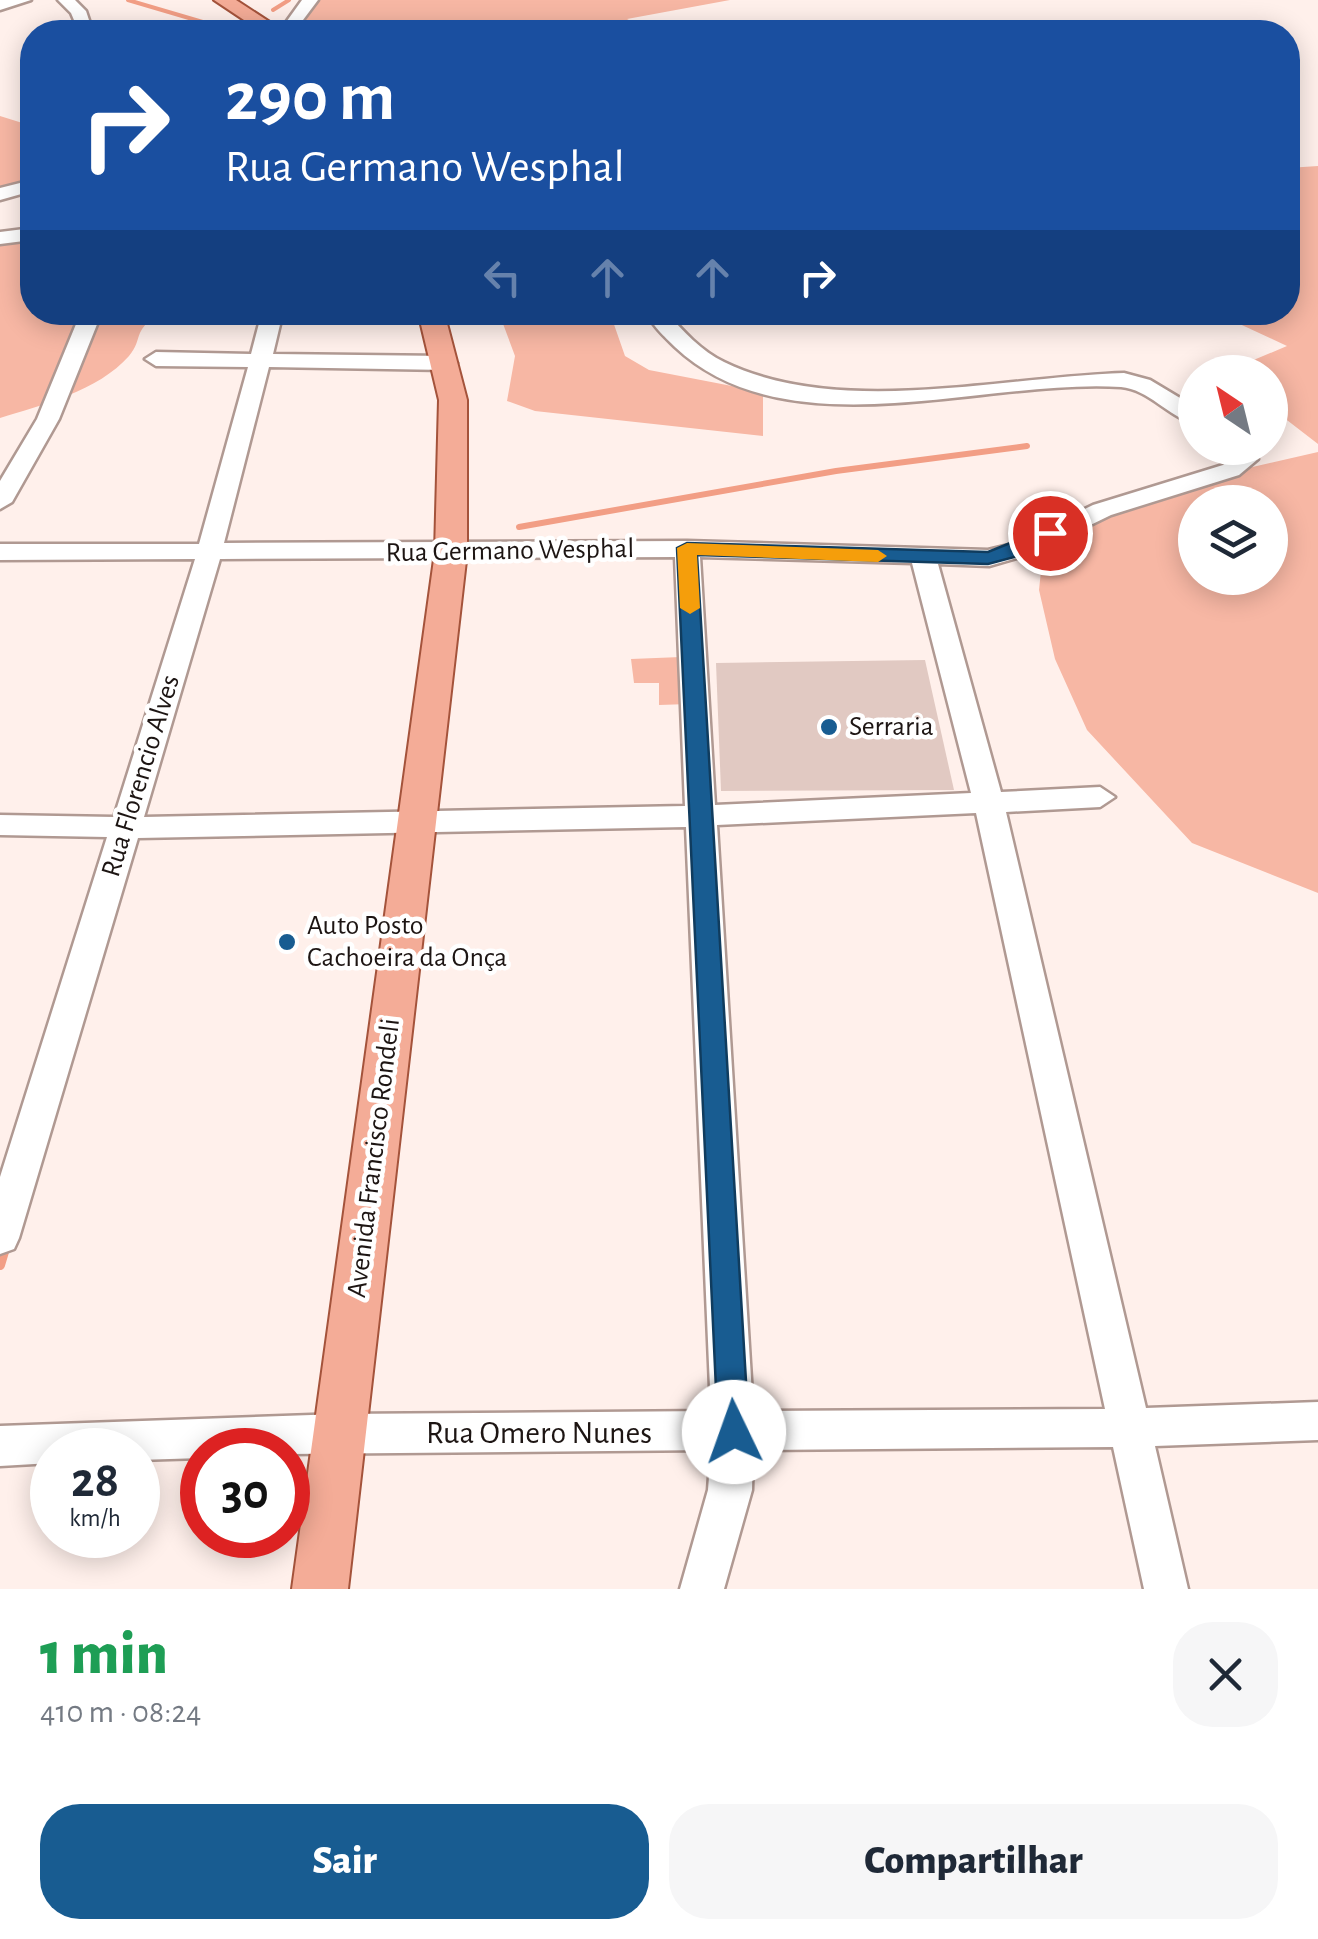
<!DOCTYPE html>
<html lang="pt">
<meta charset="utf-8">
<style>
body{margin:0;font-family:"Alegreya Sans",sans-serif;background:#f6f6f7;color:#1f2937;height:100vh;display:flex;flex-direction:column;font-size:38px;white-space:nowrap}
*{box-sizing:border-box;margin:0}
p{font-size:32px;color:#747a83}
.icon{flex:none;width:55px;height:55px;fill:none;stroke:currentColor;stroke-width:2;stroke-linecap:round;stroke-linejoin:round}
.map{position:relative;height:1589px;overflow:hidden}
.drawer{display:flex;flex-direction:column;background:#fff;flex:1}
.drawer>*{flex:none}
.guide{position:absolute;left:20px;top:20px;width:1280px;height:305px;border-radius:40px;box-shadow:0 5px 25px #0003;background:#1a4fa0;color:#fff;overflow:hidden}
.needle{width:65px;rotate:325deg}
.buttons{position:absolute;left:1178px;top:355px;display:grid;gap:20px}
.buttons a{display:grid;place-items:center;width:110px;height:110px;border-radius:50%;background:#fff;box-shadow:0 5px 25px #0003;font-size:50px}
.speed{position:absolute;left:30px;top:1428px;display:flex;gap:20px;font-size:50px;font-weight:700;text-align:center}
.speed>*{display:grid;place-content:center;width:130px;height:130px;border-radius:50%;background:#fff;box-shadow:0 5px 25px #0003;line-height:1}
.speed small{font-size:25px;font-weight:400}
.speed .limit{border:15px solid #d22;background:#fff;color:#111}
.pin{position:absolute;display:grid;place-items:center;width:85px;height:85px;color:#fff;margin:-42px;border:5px solid #fff;border-radius:50%;box-shadow:0 2px 10px #0007}
.me{position:absolute;width:110px;margin:-55px;rotate:357deg;stroke-linejoin:round;filter:drop-shadow(0 0 8px #0008)}
.turn{display:flex;align-items:center;gap:35px;height:210px;padding:0 40px;font-size:45px}
.turn .icon{width:130px;height:130px;stroke-width:2.5}
.turn b{display:block;font-size:70px;line-height:85px}
.lanes{display:flex;align-items:center;height:95px;padding:0 40px;background:#0003;justify-content:center;gap:50px;direction:ltr}
.lanes .off{opacity:.35}
.round{display:grid;place-items:center;flex:none;width:105px;height:105px;border-radius:40px;background:#f6f6f7}
.summary{display:flex;align-items:center;justify-content:space-between;height:170px;padding:0 40px}
h1{font-size:60px;font-weight:800;line-height:75px;color:#1e9e55}
.button{display:flex;gap:20px;margin-top:auto;padding:20px 40px}
.button a{flex:1;height:115px;border-radius:40px;background:#185c91;color:#fff;font-size:40px;font-weight:800;line-height:115px;text-align:center}
.button a+a{background:#f6f6f7;color:#1f2937}
.map>svg:first-child{display:block}
</style>
<div class="map">
<svg width="1318" height="1589" viewBox="0 0 1318 1589">
<rect width="100%" height="100%" fill="#fff0eb"/>
<!-- green -->
<path fill="#f7b7a4" fill-rule="evenodd" d="M311 0H730L627 19 651 32H286Z
M0 116 32 126V180L0 187Z
M1318 166V444L1270 407V372H1225L1287 346 1216 313 1288 312V168Z
M32 236V312L159 313C131 333 144 338 129 356 98 391 42 405 0 418V239Z
M499 313H610L625 356 649 370 763 392V436L535 411 507 401 515 356Z
M891 313V312L1135 313 1028 320Z
M1318 452V893L1192 843 1087 730 1055 659 1039 590 1045 533 1209 477ZM1195 502H1270V578H1195Z
M681 657 689 704 659 705V683H634L631 659Z"/>
<g fill="none" stroke-linecap="round" stroke-linejoin="round">
<!-- stream-far2 -->
<path stroke="#f29e85" stroke-width="4" d="M128 0 206 23 221 32
M273 10 289 0
M230 32 235 30"/>
<!-- stream-far1 -->
<path stroke="#f29e85" stroke-width="6" d="M519 527 836 471 1027 446"/>
<!-- stream -->
<path stroke="#f29e85" stroke-width="10" d="M0 1265 6 1245"/>
</g>
<!-- building -->
<path fill="#e1c9c2" d="M925 660 954 790 721 791 716 663Z"/>
<g fill="none" stroke-linecap="round" stroke-linejoin="round">
<defs>
<path id="minor" d="M0 0H31L0 10Z
M58 0H75L86 11 93 32H79L71 13Z
M302 0H318L294 32H279Z
M32 180V191L0 200V188Z
M32 228V240L0 244V232Z
M81 312H102L59 419 12 502 0 509V481L37 419Z
M262 312H283L273 354 446 356 457 363 446 370 269 367 224 543 687 541 988 550 1013 544 1093 505 1223 465 1233 457 1230 448H1252L1258 459 1239 475 1111 515 1031 554 989 566 938 564 1001 792 1100 787 1115 797 1100 807 1006 812 1146 1408 1318 1402V1440L1155 1446 1188 1589H1144L1113 1447 753 1450 752 1490 724 1589H680L708 1490 711 1450 288 1454V1450H202V1458L138 1460V1450H52V1463L0 1466V1426L340 1414 711 1411 686 827 138 838 19 1238 14 1249 0 1254V1177L107 837 0 835V815L114 817 195 559 0 560V544H199L248 367 156 366 145 359 156 352 251 354ZM675 557 685 806 144 817 220 559ZM700 557 912 563 971 793 715 805ZM976 813 1105 1409 753 1411 717 825Z
M648 312H666C683 331 701 351 724 362 839 418 1000 377 1124 373L1150 380 1195 407V424C1169 417 1148 389 1121 387 985 378 788 453 675 347 665 337 650 324 648 312Z"/>
<path id="major" d="M214 0H236L285 32H262Z
M418 312H444L467 400V552L348 1589H292L435 552 439 400Z"/>
</defs>
<!-- minor casing -->
<use href="#minor" stroke="#b09992" stroke-width="5"/>
<!-- major casing -->
<use href="#major" stroke="#a4533b" stroke-width="4"/>
<!-- minor -->
<use href="#minor" fill="#fff" fill-rule="evenodd"/>
<!-- major -->
<use href="#major" fill="#f4ac97" fill-rule="evenodd"/>
</g>
<!-- route -->
<path fill="#185c91" stroke="#103c5e" stroke-width="2.5" d="M1050 527 1060 533 1057 537 1029 553 988 564 697 555 749 1432 745 1442 734 1447 722 1442 718 1432 677 548 687 543 988 552Z"/>
<!-- slow -->
<path fill="#f59e0b" d="M687 543 878 550 887 556 878 562 697 555 700 608 690 614 680 608 677 548Z"/>
<!-- markers -->
<g fill="#185c91" stroke="#fff" stroke-width="4">
<circle cx="829" cy="727" r="10"/>
<circle cx="287" cy="942" r="10"/>
</g>
<g text-anchor="middle" dominant-baseline="central" stroke-width="9" stroke-linejoin="round" paint-order="stroke">
<!-- street labels -->
<g font-size="28" fill="#1d1513" stroke="#fff">
<text transform="translate(510 551) rotate(-1)">Rua Germano Wesphal</text>
<text transform="translate(141 776) rotate(-73)">Rua Florencio Alves</text>
<text transform="translate(374 1158) rotate(-83)">Avenida Francisco Rondeli</text>
</g>
<!-- poi labels -->
<g font-size="28" fill="#1d1513" stroke="#fff" text-anchor="start">
<text x="849" y="727">Serraria</text>
<text x="307" y="926">Auto Posto<tspan x="307" dy="32">Cachoeira da Onça</tspan></text>
</g>
<!-- near-street labels -->
<g font-size="32" fill="#1d1513" stroke="#fff">
<text x="539" y="1433">Rua Omero Nunes</text>
</g>
</g>
</svg>
<div class="buttons">
<a><svg class="needle" viewBox="-14 -14 28 28"><path d="M0-13l5 13h-10z" fill="#e53935"/><path d="M0 13l5-13h-10z" fill="#747a83"/></svg></a>
<a><svg class="icon" aria-label="layers" viewBox="0 0 24 24"><path d="M12 4l9 5-9 5-9-5zM3 14l9 5 9-5"/></svg></a>
</div>
<div class="speed"><div>28<small>km/h</small></div><div class="limit">30</div></div>
<div class="pin" style="left:1050px;top:533px;background:#d93025"><svg class="icon" aria-label="arrive" viewBox="0 0 24 24"><path d="M6 21V4h12l-3 4 3 4H6"/></svg></div>
<svg class="me" style="left:734px;top:1432px" viewBox="-20 -20 40 40"><circle r="19" fill="#fff"/><path d="M0-13L10 11 0 6-10 11z" fill="#185c91"/></svg>
<div class="guide">
<div class="turn"><svg class="icon" aria-label="right" viewBox="0 0 24 24"><path d="M7 20v-9h11M14 6l5 5-5 5"/></svg><div><b>290 m</b>Rua Germano Wesphal</div></div>
<div class="lanes"><svg class="icon off" aria-label="left" viewBox="0 0 24 24"><path d="M17 20v-9H6M10 6l-5 5 5 5"/></svg><svg class="icon off" aria-label="ahead" viewBox="0 0 24 24"><path d="M12 20V5M6 11l6-6 6 6"/></svg><svg class="icon off" aria-label="ahead" viewBox="0 0 24 24"><path d="M12 20V5M6 11l6-6 6 6"/></svg><svg class="icon" aria-label="right" viewBox="0 0 24 24"><path d="M7 20v-9h11M14 6l5 5-5 5"/></svg></div>
</div>
</div>
<section class="drawer">
<div class="summary"><div><h1>1 min</h1><p>410 m · 08:24</p></div><a class="round"><svg class="icon" aria-label="close" viewBox="0 0 24 24"><path d="M6 6l12 12M18 6L6 18"/></svg></a></div>
<div class="button"><a>Sair</a><a>Compartilhar</a></div>
</section>
